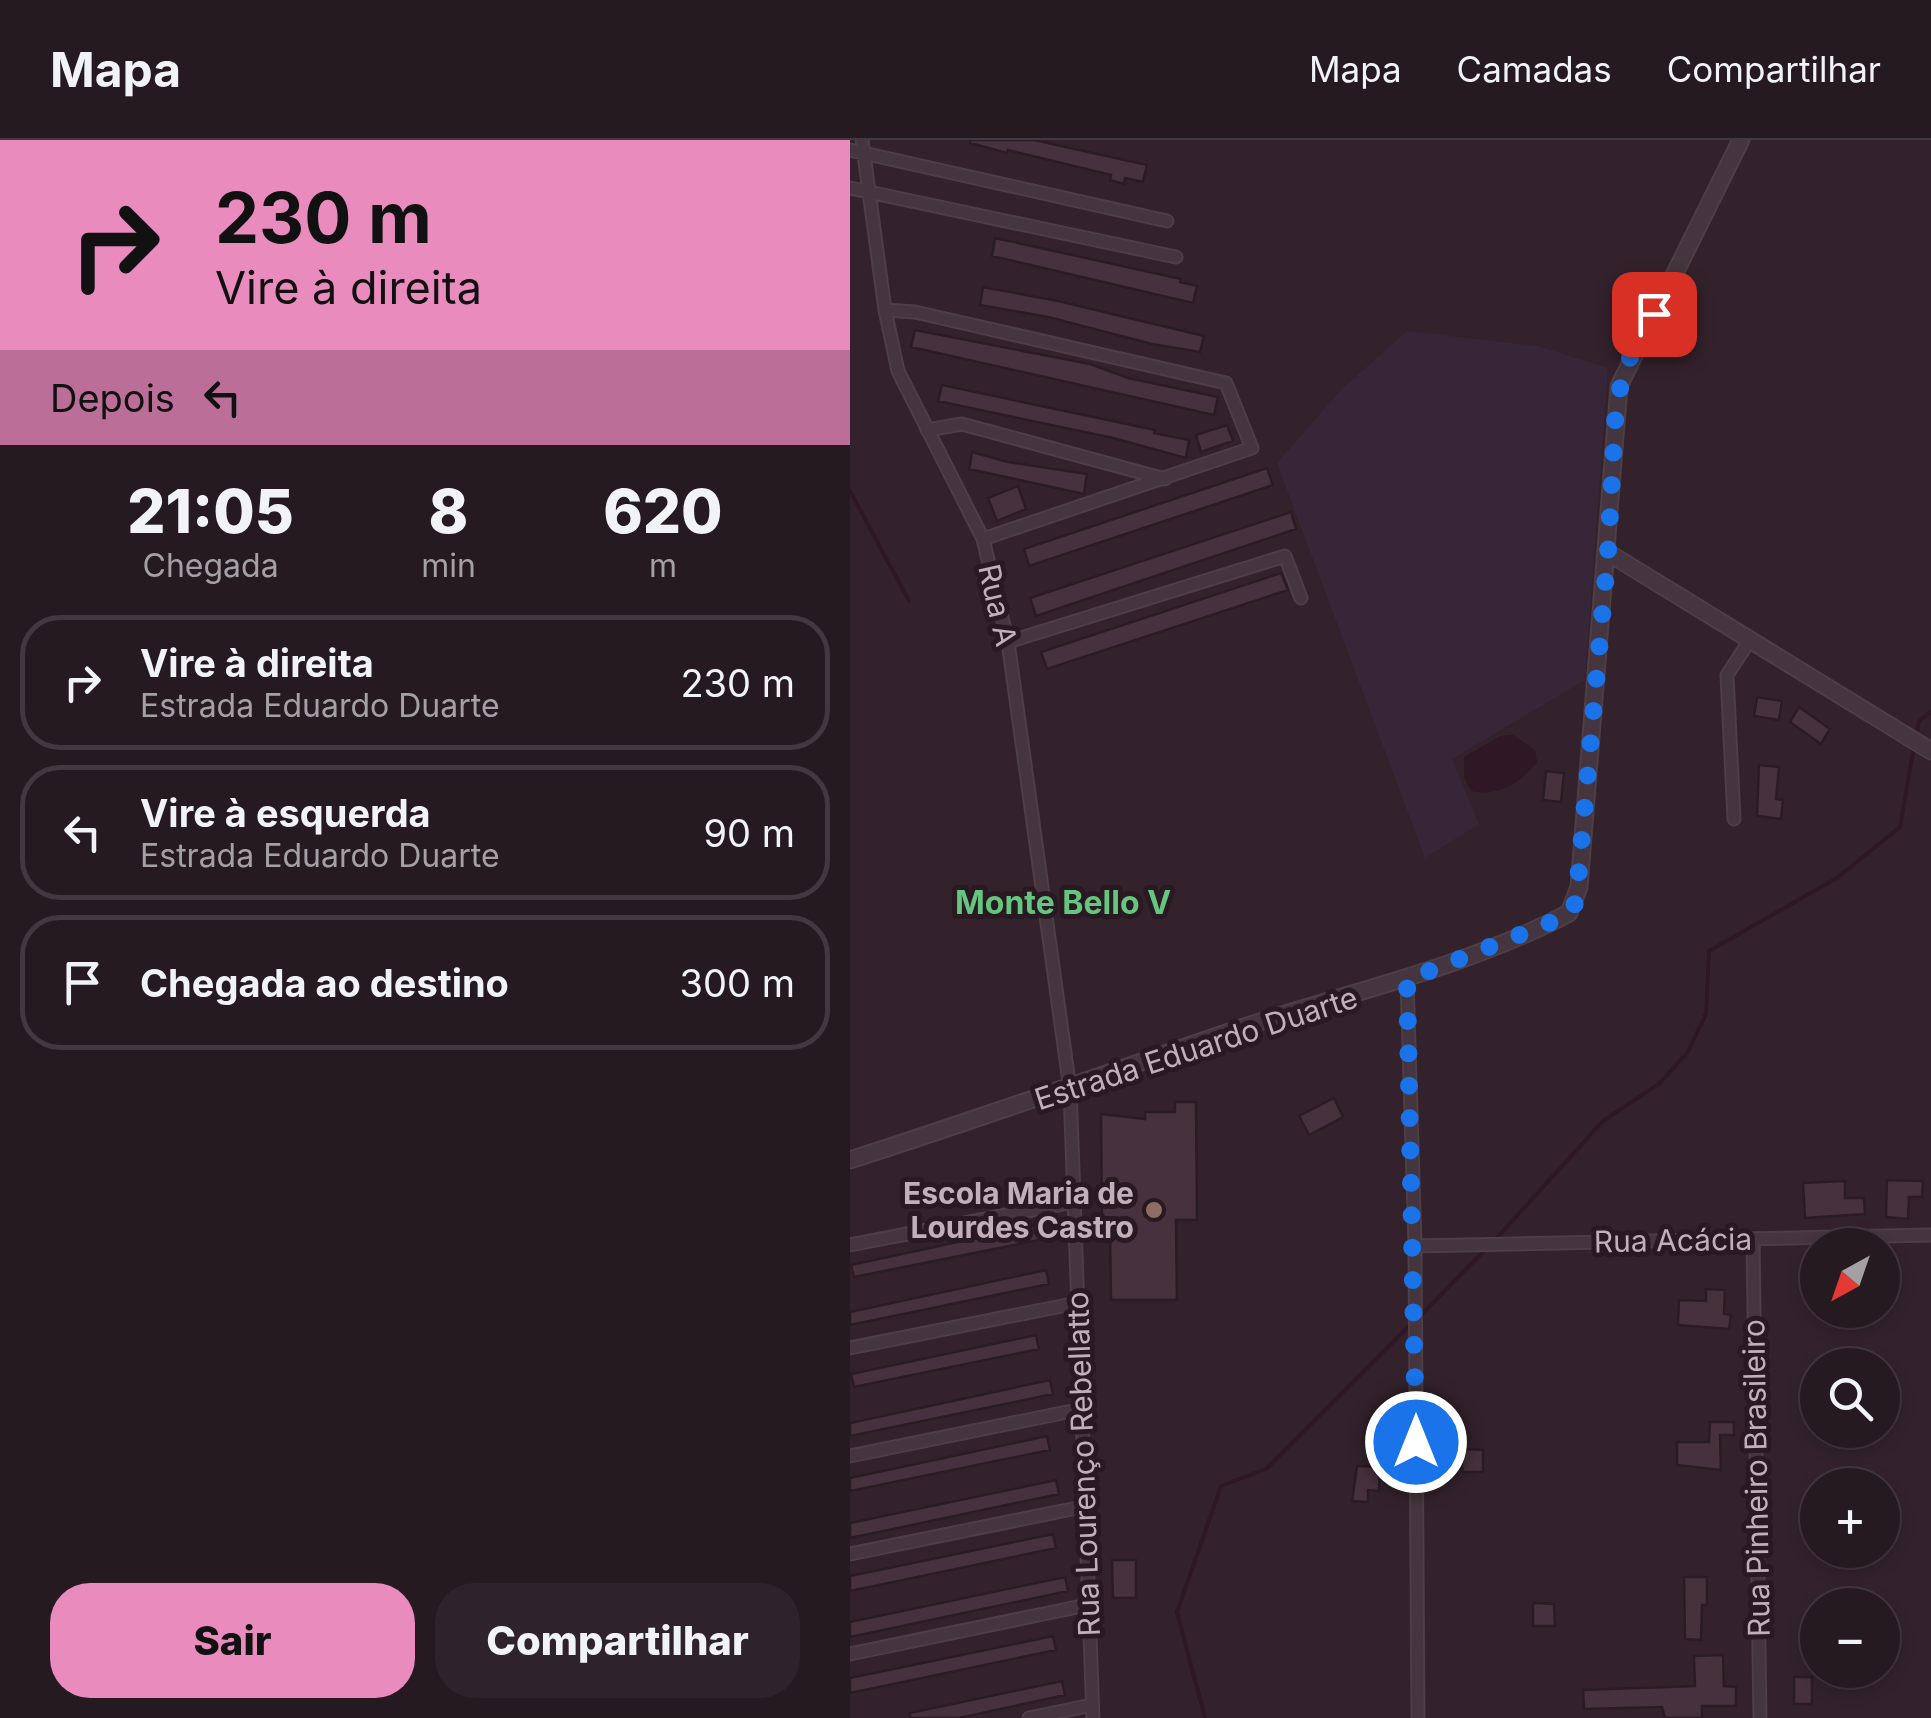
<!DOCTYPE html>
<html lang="pt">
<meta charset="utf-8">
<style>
body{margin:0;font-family:Inter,sans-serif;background:#2e232a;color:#f1f3f6;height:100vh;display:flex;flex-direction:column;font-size:38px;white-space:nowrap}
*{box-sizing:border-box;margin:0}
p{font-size:32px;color:#a4a1a5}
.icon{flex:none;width:55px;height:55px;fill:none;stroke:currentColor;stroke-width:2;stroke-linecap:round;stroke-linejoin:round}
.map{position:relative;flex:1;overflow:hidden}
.side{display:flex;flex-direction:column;background:#261a21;width:850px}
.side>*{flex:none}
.banner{background:#ea8bbe;color:#111;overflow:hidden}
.needle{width:65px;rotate:220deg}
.buttons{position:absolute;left:950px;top:1088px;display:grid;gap:20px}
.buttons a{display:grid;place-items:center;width:100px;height:100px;border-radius:50%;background:#261a21;box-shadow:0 5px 15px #0003,0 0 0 2px #42383f;font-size:50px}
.pin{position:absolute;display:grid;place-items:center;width:85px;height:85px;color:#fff;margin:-42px;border-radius:20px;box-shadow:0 5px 15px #0006}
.me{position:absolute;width:110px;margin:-55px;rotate:0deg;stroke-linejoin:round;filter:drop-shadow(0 0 8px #0008)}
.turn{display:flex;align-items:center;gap:35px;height:210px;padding:0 50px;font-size:45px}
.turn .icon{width:130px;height:130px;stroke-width:2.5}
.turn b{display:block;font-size:70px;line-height:85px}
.then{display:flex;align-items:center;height:95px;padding:0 50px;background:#0003;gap:20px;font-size:38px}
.eta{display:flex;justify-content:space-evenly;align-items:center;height:170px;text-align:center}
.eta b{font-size:60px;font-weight:800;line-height:70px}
.button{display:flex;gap:20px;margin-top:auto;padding:20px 50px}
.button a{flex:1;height:115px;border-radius:40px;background:#ea8bbe;color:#111;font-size:40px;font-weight:800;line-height:115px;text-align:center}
.button a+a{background:#2e232a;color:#f1f3f6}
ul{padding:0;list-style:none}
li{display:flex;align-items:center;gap:30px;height:135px;margin:0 20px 15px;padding:0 30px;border:5px solid #42383f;border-radius:40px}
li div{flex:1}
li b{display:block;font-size:38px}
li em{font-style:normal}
header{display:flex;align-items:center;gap:60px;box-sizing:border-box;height:140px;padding:0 50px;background:#261a21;border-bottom:2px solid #42383f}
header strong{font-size:48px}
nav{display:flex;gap:55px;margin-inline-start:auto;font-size:35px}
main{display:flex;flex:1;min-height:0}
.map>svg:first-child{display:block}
</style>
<header>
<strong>Mapa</strong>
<nav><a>Mapa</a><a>Camadas</a><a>Compartilhar</a></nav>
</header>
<main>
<section class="side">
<div class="banner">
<div class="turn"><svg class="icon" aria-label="right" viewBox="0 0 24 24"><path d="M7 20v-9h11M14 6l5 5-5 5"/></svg><div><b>230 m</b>Vire à direita</div></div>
<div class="then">Depois<svg class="icon" aria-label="left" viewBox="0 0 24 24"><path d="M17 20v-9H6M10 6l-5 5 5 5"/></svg></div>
</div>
<div class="eta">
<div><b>21:05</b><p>Chegada</p></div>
<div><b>8</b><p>min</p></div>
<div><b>620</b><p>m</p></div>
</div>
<ul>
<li><svg class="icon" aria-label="right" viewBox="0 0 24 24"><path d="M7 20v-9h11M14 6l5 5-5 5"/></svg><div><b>Vire à direita</b><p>Estrada Eduardo Duarte</p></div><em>230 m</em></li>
<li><svg class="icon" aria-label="left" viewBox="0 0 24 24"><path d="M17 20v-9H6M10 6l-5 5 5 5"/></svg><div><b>Vire à esquerda</b><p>Estrada Eduardo Duarte</p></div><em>90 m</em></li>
<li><svg class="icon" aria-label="arrive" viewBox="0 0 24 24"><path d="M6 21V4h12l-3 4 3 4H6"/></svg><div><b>Chegada ao destino</b></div><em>300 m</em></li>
</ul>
<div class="button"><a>Sair</a><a>Compartilhar</a></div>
</section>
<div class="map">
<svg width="1081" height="1578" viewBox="0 0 1081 1578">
<rect width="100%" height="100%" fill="#33222c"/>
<!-- green -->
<path fill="#372637" d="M557 191 688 206 758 228 735 540 602 619 629 684 575 718 427 323 492 249Z"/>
<!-- water -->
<path fill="#2f1725" d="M663 595 685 610 687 622C672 643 648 657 621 651L614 638V617L650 596Z"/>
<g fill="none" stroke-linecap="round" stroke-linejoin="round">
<!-- stream -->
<path stroke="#2f1725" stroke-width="4" d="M0 351 59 461
M1066 598 1069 581 1081 572
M645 1100 753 981 809 944 837 913 856 874 859 811 987 738 1050 687 1064 607
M571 1175 638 1107
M355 1578 327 1472 371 1346 416 1329 564 1181"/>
</g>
<!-- building -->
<path fill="#47313e" stroke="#2b1c24" stroke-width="2.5" d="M120 0H184L297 25 293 42 275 38 274 44 260 40 261 35 158 10 157 13 120 3Z
M145 98 331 139 330 142 347 146 343 163 142 116Z
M133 147 208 161 354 196 350 212 302 204 198 177 130 165Z
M65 190 240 224 278 238 368 257 364 275 61 207Z
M92 245 305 290 304 293 339 300 336 318 263 298 88 261Z
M377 285 383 301 351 312 346 295Z
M122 312 158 322 237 334 234 354 119 329Z
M417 328 423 345 179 426 174 409Z
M168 346 176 369 147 381 138 358Z
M441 372 446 389 186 476 180 458Z
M431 433 438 450 197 529 191 512Z
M907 557 932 561 929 580 904 576Z
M949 567 980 589 971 604 940 582Z
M909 625 929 627 926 659 933 660 931 679 907 676Z
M696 631 714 633 711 662 693 660Z
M484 958 493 977 459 995 449 976Z
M325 962H346L347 1080H326L327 1160H261L260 1084H252L251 974 295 979V972H325Z
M1037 1040 1073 1041 1072 1057H1059L1058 1079 1036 1077Z
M995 1041V1058H1014L1015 1074 955 1078 953 1043Z
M186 1085 189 1100 4 1137 1 1125Z
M196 1130 199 1144 0 1185V1172Z
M856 1149 875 1150 874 1174 881 1175 879 1189 828 1185 829 1160 856 1161Z
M186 1195 189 1209 4 1247 1 1234Z
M200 1240 203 1254 0 1296V1283Z
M860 1282H884V1295H870L871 1330 827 1325V1302H859Z
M197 1296 200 1310 0 1351V1338Z
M612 1309 633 1310V1332H612Z
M507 1326 530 1327 529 1351 518 1350V1362L502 1361Z
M206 1340 209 1354 0 1398V1383Z
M203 1394 206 1408 0 1451V1436Z
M262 1420H286V1458H263Z
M215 1437 218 1451 0 1497V1482Z
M834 1437H857V1465H852L851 1500 835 1499Z
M683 1463 704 1464 705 1486H683Z
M203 1496 206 1510 0 1553V1538Z
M873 1515 874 1546 886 1547V1566H852V1578H815L812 1567 734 1569 733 1550 845 1546 844 1516Z
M944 1537H962V1564H944Z
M212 1541 215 1555 109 1578H60V1573Z"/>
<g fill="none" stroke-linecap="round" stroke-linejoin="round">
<defs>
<path id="minor" d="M12 0 35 170 48 231 133 399 158 502 220 949 243 1578
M0 10 317 81
M0 48 326 117
M35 170 65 172 376 243 402 308 133 399
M77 290 112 284 315 339
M158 502 435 416 451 458
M884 679 877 535 900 500
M557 839 565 1106 568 1578
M903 1099 910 1578
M0 1105 224 1062
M565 1106 1081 1095
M0 1208 227 1163
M0 1316 232 1269
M0 1414 237 1366
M0 1514 237 1465
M179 1578 242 1565"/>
<path id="tertiary" d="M757 412 1081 611
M0 1020C128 979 255 934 382 891 494 853 613 829 719 773L729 747 769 246 891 0"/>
</defs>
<!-- minor casing -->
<use href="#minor" stroke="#4e3e46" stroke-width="15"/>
<!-- tertiary casing -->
<use href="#tertiary" stroke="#4e3e46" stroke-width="19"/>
<!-- minor -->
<use href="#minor" stroke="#44353e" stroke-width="11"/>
<!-- tertiary -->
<use href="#tertiary" stroke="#44353e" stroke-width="15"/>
</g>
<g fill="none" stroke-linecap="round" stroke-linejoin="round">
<!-- route -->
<path stroke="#1a73e8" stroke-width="18" stroke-dasharray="0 32.4" d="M566 1302 557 840 704 781 719 773 726 762 758 412 766 265 776 225 804 174"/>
</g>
<!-- markers -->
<circle fill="#8d6e63" stroke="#291a22" stroke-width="4" cx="304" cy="1070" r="10"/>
<g text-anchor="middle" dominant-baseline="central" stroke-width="10" stroke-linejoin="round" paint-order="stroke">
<!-- street labels -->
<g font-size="30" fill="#c1afb9" stroke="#291a22">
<text transform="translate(148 465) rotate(77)">Rua A</text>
<text transform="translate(346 908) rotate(-18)">Estrada Eduardo Duarte</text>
<text transform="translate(823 1100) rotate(-1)">Rua Acácia</text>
<text transform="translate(233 1324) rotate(-92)">Rua Lourenço Rebellatto</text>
<text transform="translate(906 1338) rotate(-91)">Rua Pinheiro Brasileiro</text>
</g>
<!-- poi labels -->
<g font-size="30" font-weight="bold" fill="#c1afb9" stroke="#291a22" text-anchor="end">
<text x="284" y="1053">Escola Maria de<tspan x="284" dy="34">Lourdes Castro</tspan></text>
</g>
<!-- neighbourhood labels -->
<g font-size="32" font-weight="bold" fill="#66c581" stroke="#291a22">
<text x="213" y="762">Monte Bello V</text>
</g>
</g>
</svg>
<div class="buttons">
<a><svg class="needle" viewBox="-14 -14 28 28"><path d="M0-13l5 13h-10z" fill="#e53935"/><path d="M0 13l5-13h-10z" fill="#a4a1a5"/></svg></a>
<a><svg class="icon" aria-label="search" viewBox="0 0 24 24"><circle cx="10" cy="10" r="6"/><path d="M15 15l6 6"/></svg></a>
<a>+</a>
<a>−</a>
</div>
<div class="pin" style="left:804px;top:174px;background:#d93025"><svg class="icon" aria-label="arrive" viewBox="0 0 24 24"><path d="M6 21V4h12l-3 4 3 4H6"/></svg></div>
<svg class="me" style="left:566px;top:1302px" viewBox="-20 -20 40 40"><circle r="17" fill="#1a73e8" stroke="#fff" stroke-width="3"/><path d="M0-11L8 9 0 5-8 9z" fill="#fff"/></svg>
</div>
</main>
